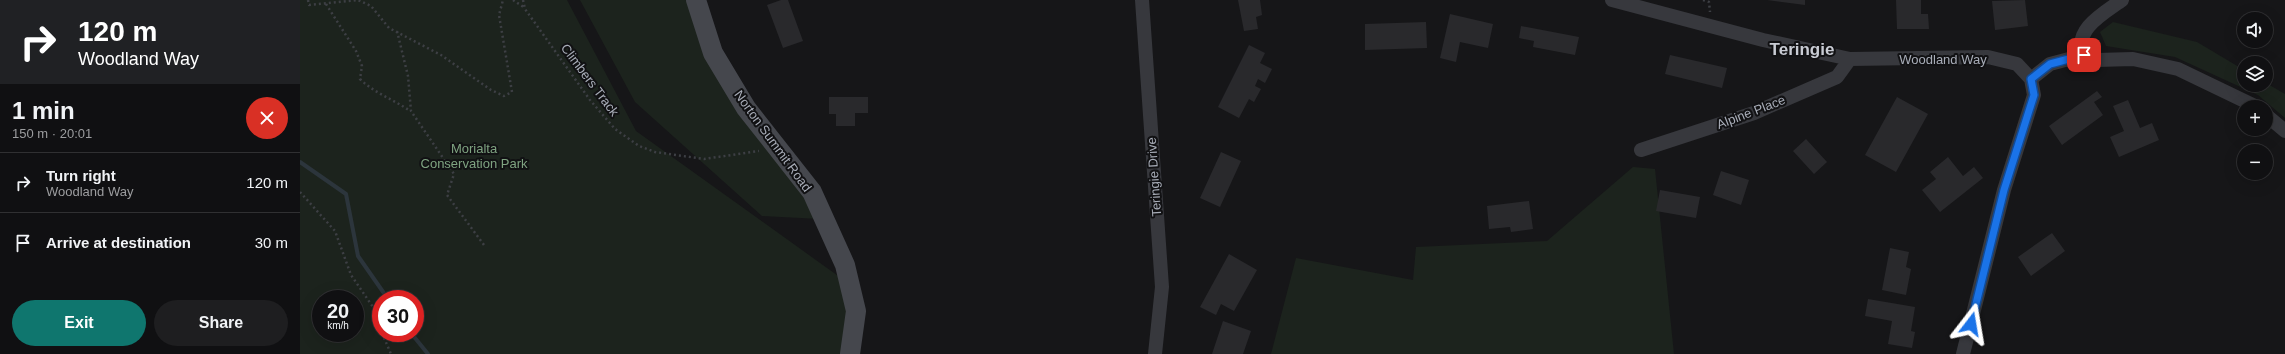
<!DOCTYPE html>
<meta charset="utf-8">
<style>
body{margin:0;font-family:Helvetica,sans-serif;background:#1e1e20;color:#f1f3f6;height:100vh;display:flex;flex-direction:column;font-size:15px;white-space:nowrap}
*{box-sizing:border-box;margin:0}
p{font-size:13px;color:#9c9d9f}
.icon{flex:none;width:22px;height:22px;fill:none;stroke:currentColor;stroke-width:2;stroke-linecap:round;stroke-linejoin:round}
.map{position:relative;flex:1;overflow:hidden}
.sheet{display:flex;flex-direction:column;background:#101012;width:300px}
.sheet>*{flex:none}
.top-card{background:#202124;color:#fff;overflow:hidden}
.tools{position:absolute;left:1937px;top:12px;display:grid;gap:8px}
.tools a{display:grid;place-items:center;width:36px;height:36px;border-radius:50%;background:#101012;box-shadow:0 4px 16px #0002,0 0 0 1px #303032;font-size:20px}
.speed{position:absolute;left:12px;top:290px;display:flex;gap:8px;font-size:20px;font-weight:700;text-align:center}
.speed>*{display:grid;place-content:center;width:52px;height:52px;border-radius:50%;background:#101012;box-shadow:0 4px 16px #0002,0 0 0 1px #303032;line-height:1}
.speed small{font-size:10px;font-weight:400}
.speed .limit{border:6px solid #d22;background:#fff;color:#111}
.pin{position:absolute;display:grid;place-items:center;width:34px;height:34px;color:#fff;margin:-17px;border-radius:8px;box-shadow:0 2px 6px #0006}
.me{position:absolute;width:44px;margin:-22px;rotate:14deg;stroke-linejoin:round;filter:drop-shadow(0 0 3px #0008)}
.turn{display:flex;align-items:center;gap:14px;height:84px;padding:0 12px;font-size:18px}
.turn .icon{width:52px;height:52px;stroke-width:2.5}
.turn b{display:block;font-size:28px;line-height:34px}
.round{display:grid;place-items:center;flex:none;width:42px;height:42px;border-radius:21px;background:#1e1e20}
.summary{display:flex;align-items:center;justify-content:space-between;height:68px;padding:0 12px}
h1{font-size:24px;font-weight:700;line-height:30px}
.button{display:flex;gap:8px;margin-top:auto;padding:8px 12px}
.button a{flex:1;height:46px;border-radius:24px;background:#0f766e;color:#fff;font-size:16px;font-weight:700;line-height:46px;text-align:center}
.button a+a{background:#1e1e20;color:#f1f3f6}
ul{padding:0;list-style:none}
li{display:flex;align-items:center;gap:12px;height:60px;padding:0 12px;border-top:1px solid #303032}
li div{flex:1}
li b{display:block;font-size:15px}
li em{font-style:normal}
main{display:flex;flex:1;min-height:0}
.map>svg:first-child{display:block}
</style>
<main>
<section class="sheet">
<div class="top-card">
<div class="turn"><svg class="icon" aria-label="right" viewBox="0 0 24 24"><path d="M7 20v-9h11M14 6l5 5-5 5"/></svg><div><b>120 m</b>Woodland Way</div></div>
</div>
<div class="summary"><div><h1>1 min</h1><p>150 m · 20:01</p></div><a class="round" style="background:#d93025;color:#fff"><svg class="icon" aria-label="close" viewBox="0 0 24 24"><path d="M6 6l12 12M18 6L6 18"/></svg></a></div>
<ul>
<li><svg class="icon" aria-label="right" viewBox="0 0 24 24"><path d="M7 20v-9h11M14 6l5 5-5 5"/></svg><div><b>Turn right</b><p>Woodland Way</p></div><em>120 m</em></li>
<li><svg class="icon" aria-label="arrive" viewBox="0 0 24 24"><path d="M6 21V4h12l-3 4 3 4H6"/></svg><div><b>Arrive at destination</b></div><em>30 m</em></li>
</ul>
<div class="button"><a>Exit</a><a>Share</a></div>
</section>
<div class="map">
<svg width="1985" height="354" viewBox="0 0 1985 354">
<rect width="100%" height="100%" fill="#161618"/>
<!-- green -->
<path fill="#1c231d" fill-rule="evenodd" d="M0 0H267L336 131 541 278 557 322 542 354H0ZM21 299H55V333H21ZM81 299H115V333H81Z
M280 0H388L520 219 462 216 335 102Z
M1813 22 1897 42 1944 70V85H1966V83L1985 94V118L1958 95 1875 57 1806 46 1800 32Z
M1333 167 1355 169 1374 354H971L996 258 1113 280 1116 247 1247 241Z"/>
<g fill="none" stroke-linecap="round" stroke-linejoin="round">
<!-- stream -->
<path stroke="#2c353c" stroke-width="4" d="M0 162 46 194 58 256 88 299
M111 333 128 354"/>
</g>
<!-- building -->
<path fill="#29292c" d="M481 0H488L503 41 483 48 467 5Z
M938 0H960L962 15 956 17 958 29 944 31Z
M1467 0H1505V5Z
M1596 0H1621V14H1628L1629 29H1597Z
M1725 0 1728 26 1695 30 1692 1Z
M1150 14 1193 24 1188 48 1160 42 1156 62 1140 58Z
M1126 22 1127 48 1065 50V24Z
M1221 26 1279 37 1275 55 1233 47 1234 41 1219 38Z
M949 45 965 53 960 63 972 69 965 83 958 79 955 86 961 89 954 102 949 99 939 118 918 107Z
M1370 55 1427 68 1422 88 1365 74Z
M1797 91 1802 97 1794 102 1803 115 1762 145 1749 126Z
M529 97H568V113H555V126H536V114H529Z
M1597 97 1628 114 1596 172 1565 155Z
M1828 100 1840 128 1852 123 1859 140 1819 157 1810 137 1824 131 1813 106Z
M1506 139 1527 162 1514 174 1493 151Z
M921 152 941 161 920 207 900 198Z
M1648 157 1663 176 1674 167 1683 178 1640 212 1622 190 1636 179 1630 172Z
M1421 171 1449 180 1441 205 1413 195Z
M1360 190 1400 197 1396 218 1356 211Z
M1229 201 1233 229 1211 232 1210 227 1189 229 1187 206Z
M1752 233 1765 251 1731 276 1718 257Z
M1590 248 1609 252 1606 267 1611 269 1606 295 1582 290Z
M929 254 957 270 934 311 921 304 916 315 900 307Z
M1568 299 1615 307 1611 331 1615 332 1612 348 1588 344 1592 321 1565 316Z
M923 321 951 331 943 354H912Z"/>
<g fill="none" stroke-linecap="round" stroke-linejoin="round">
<!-- path -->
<path stroke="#3d3f44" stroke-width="2.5" stroke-dasharray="2 3" stroke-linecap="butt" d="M8 0 9 5 58 0 71 6 89 28 141 55 191 90 204 96 212 92 199 15 203 0
M213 0 225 8
M223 0 225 9 290 100 315 129 339 146 355 152 404 159 459 151
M1403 0 1409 2 1410 12
M26 4 56 51 62 66 60 79C74 93 93 99 110 111
M97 31 108 76 111 111 154 174 147 195 184 245
M0 192 35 231 51 275 75 310 81 330
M82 333 91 354"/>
<!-- minor -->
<path stroke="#37383d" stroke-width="14" d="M842 0 862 287 855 354
M1312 0 1463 40 1550 59 1688 57 1717 64 1731 79 1750 64 1784 55 1797 60 1833 59 1878 69 1957 107
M1784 55C1772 30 1804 13 1822 0
M1966 115 1985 131
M1341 150 1454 113 1537 77 1550 59
M1663 354 1704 190 1734 95 1731 79"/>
<!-- secondary -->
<path stroke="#45474d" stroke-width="20" d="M396 0 413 53 446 108 512 192 545 265 556 311 550 354"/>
</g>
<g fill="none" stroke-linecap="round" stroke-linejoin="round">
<defs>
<path id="route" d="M1671 324 1704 190 1734 95 1731 79 1750 64 1784 55"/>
</defs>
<!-- route casing -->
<use href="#route" stroke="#114b97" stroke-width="10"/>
<!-- route -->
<use href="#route" stroke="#1a73e8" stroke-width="7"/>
</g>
<g text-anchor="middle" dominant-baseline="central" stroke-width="4" stroke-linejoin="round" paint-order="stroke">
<!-- street labels -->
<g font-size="13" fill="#a8adb8" stroke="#111113">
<text x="1643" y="59">Woodland Way</text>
<text transform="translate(290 80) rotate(53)">Climbers Track</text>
<text transform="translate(1451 112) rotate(-21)">Alpine Place</text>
<text transform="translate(473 141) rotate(54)">Norton Summit Road</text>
<text transform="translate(854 177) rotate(-94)">Teringie Drive</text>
</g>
<!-- park labels -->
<g font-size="13" fill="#7fa381" stroke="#111113">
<text x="174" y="148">Morialta<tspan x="174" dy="15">Conservation Park</tspan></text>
</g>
<!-- district labels -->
<g font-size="17" font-weight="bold" fill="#c9ccd4" stroke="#111113">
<text x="1502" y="49">Teringie</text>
</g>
</g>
</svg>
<div class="tools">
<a><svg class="icon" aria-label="sound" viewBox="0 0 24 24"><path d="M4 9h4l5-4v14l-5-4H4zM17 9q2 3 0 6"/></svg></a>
<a><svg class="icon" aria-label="layers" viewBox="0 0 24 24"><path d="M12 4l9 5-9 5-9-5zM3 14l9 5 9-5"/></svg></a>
<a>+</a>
<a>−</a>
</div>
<div class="speed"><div>20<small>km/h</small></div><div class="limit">30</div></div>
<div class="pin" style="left:1784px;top:55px;background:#d93025"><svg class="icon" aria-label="arrive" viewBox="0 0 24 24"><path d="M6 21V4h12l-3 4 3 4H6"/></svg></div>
<svg class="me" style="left:1671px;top:324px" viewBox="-20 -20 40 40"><path d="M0-17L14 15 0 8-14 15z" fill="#1a73e8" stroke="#fff" stroke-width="4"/></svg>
</div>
</main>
